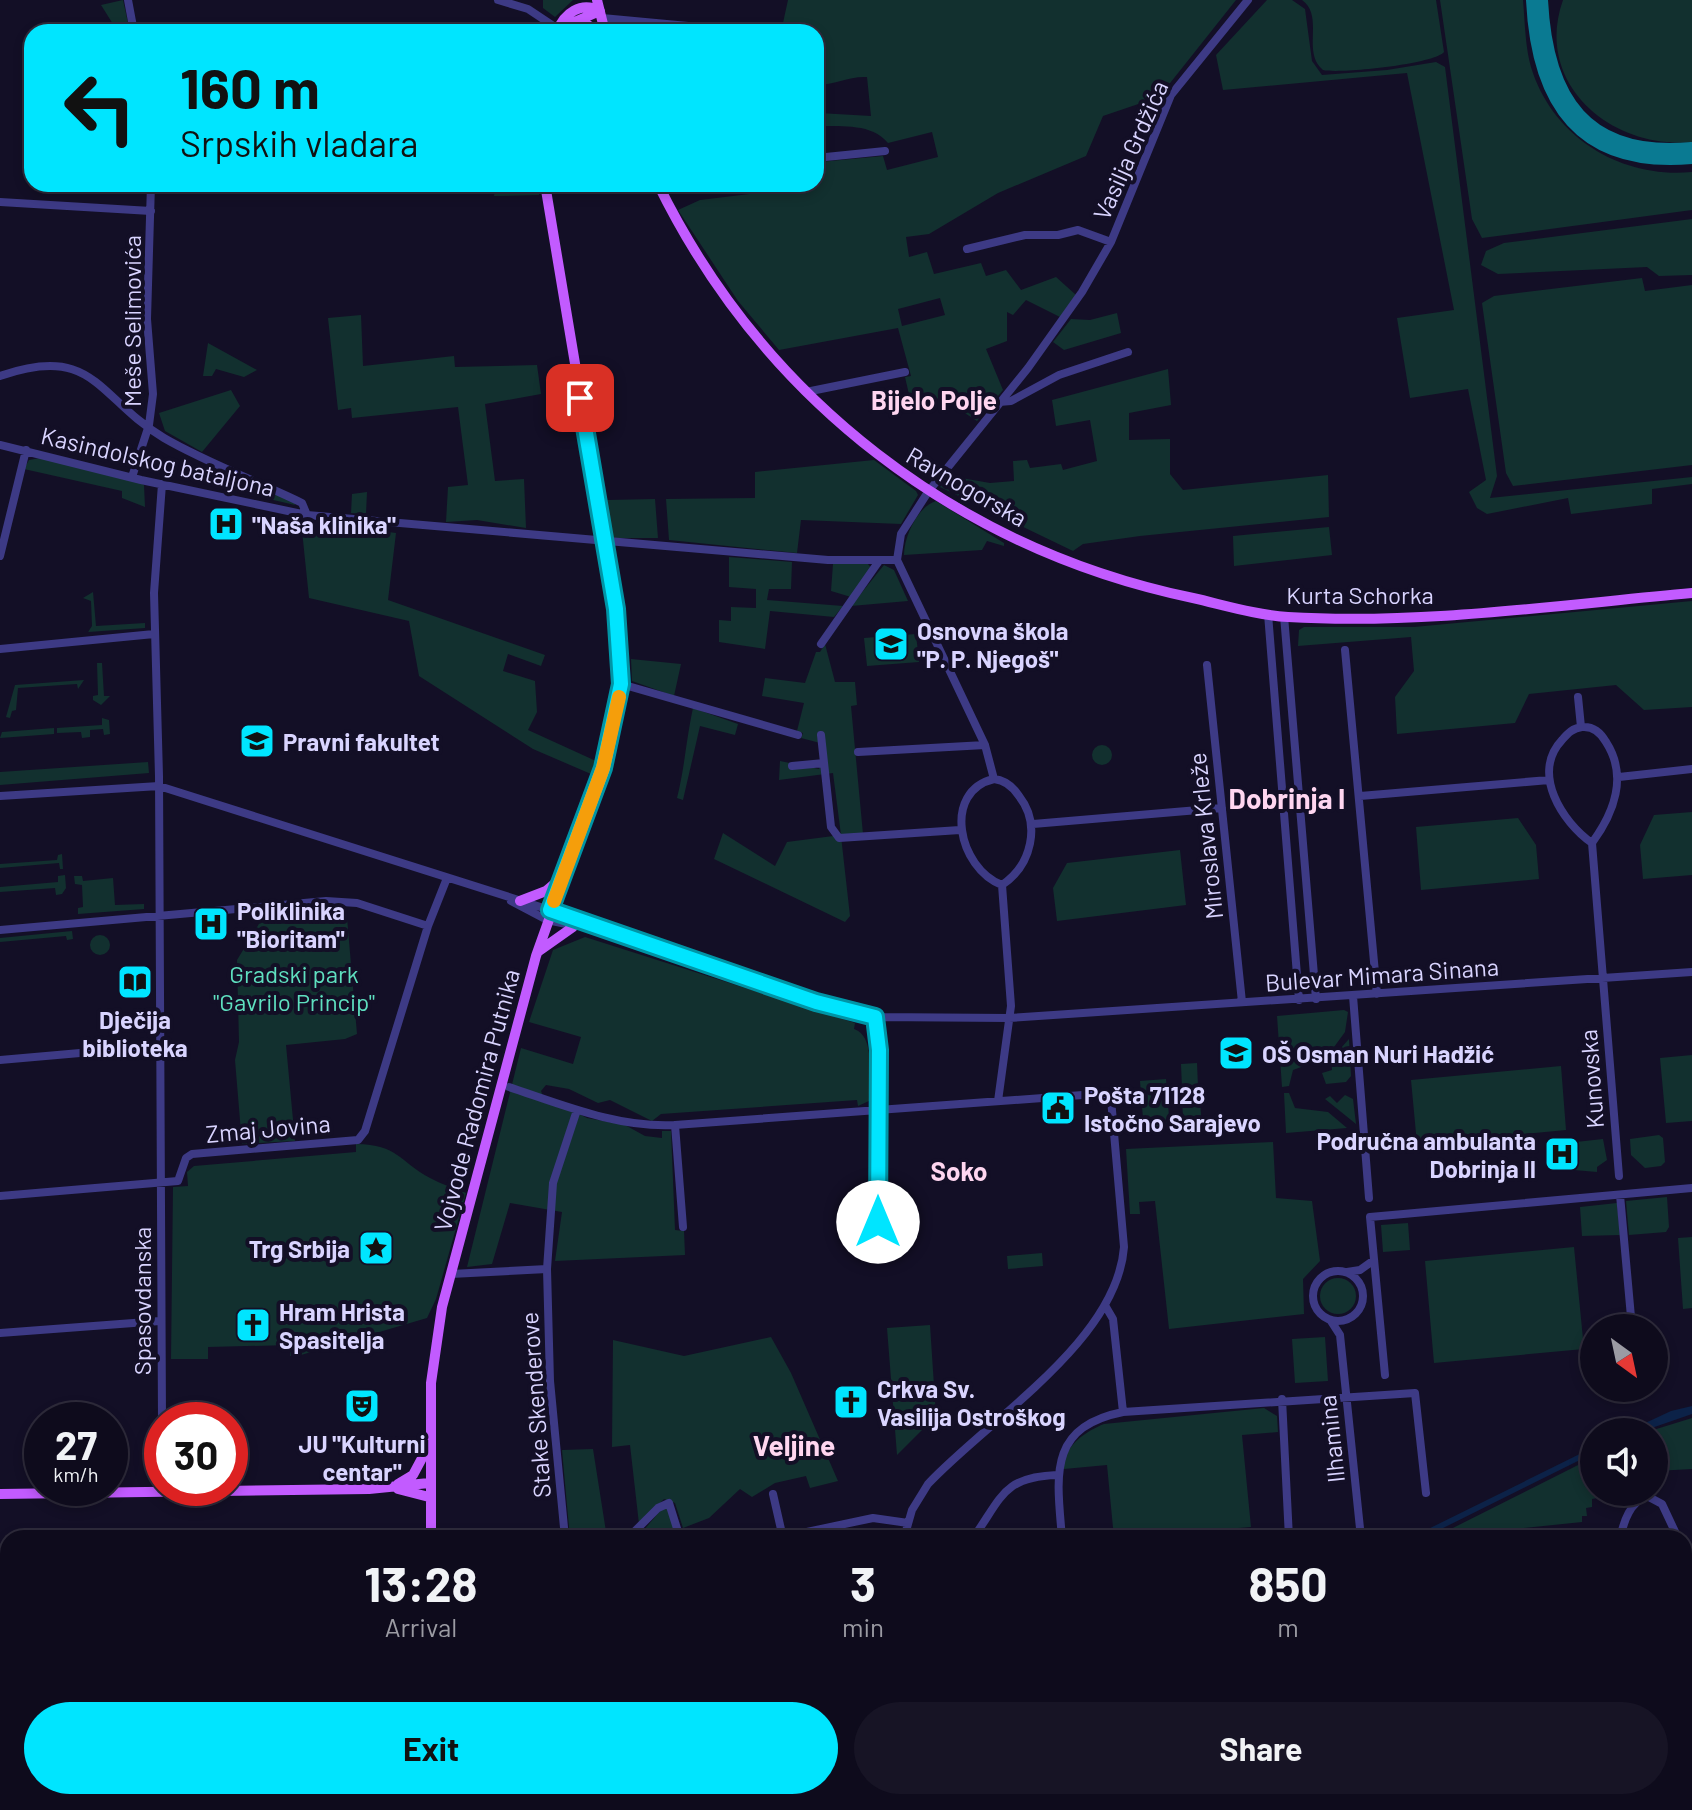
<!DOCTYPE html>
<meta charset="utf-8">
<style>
body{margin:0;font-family:Barlow,sans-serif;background:#171425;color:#f1f3f6;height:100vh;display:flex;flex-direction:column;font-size:30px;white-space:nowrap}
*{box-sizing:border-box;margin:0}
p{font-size:26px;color:#9b9ba3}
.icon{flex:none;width:44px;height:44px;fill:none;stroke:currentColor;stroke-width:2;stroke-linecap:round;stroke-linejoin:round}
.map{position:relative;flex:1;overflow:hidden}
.panel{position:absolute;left:0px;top:1530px;width:1692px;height:280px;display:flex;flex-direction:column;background:#0e0b1c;border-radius:24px 24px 0 0;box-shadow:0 4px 12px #0003,0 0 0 2px #2e2b3b}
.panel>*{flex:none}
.banner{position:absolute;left:24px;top:24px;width:800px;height:168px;border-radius:24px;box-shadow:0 4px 12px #0003,0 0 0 2px #2e2b3b;background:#00e5ff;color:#111;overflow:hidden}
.needle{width:52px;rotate:147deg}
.fabs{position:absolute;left:1580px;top:1314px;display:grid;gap:16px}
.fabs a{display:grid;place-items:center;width:88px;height:88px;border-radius:50%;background:#0e0b1c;box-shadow:0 4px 12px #0003,0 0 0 2px #2e2b3b;font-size:40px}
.speed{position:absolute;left:24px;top:1402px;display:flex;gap:16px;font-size:40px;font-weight:700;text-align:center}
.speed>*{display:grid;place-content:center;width:104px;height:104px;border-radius:50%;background:#0e0b1c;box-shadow:0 4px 12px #0003,0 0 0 2px #2e2b3b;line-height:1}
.speed small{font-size:20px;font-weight:400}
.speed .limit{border:12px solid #d22;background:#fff;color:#111}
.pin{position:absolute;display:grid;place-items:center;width:68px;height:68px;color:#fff;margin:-34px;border-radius:16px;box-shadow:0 4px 12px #0006}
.me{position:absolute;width:88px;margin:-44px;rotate:0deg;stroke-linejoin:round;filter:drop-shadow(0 0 6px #0008)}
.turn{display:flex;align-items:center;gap:28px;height:168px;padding:0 24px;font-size:36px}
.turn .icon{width:104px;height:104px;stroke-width:2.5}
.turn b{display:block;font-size:56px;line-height:68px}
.eta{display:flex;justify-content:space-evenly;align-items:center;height:136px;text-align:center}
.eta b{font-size:48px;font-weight:700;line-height:56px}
.cta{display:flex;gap:16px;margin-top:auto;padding:16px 24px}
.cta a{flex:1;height:92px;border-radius:48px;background:#00e5ff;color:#111;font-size:32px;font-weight:700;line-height:92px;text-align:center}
.cta a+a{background:#171425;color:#f1f3f6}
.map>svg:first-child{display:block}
</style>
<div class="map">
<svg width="1692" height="1810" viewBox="0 0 1692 1810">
<rect width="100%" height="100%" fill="#130f26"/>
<!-- green -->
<path fill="#12302f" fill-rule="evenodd" d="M123 0 130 32H118L101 5Z
M543 0H573L555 17 543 8Z
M788 0H1236L1159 97 1103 116 1086 156 998 193 929 234 906 237 909 257 927 252 934 274 981 263 986 276 1006 270 1021 290 1056 277 1076 295 1060 317 1026 300 1013 315 1007 312V341L986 349 1003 390 977 421 942 398 911 403 905 377 911 376 898 328 779 350 738 301 678 210 700 200 817 186 820 162 883 156 887 170 938 157 932 132 888 143C871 123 844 127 819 126V113L871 116 867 77C849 76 835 85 816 85V32H781ZM940 298 945 315 902 326 898 309Z
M1267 0H1292L1305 9 1312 61 1322 75 1387 70 1436 62 1445 67 1497 476 1490 498 1692 477V484L1652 489V504L1571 514 1568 498 1487 514 1477 508 1469 492 1486 480 1468 389 1410 398 1397 318 1454 310 1407 73 1223 90 1216 55Z
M1302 0H1436L1444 52C1434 64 1341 74 1323 70 1301 52 1325 17 1302 0Z
M1440 0H1523C1525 22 1525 46 1531 67 1552 137 1621 179 1692 172V210L1482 238 1472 219Z
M1563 0H1692V142C1612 150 1533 84 1563 0Z
M496 184H539V195L494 196Z
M1692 219V275L1659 276 1647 267 1498 274 1481 265 1486 251 1504 243Z
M1642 278 1645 291 1692 285V465L1513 486 1506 473 1482 303 1494 296Z
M1117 313 1121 333 1064 350 1053 342 1071 319 1090 320Z
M361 315 363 366 454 356 455 367 537 365 541 394 485 404 495 481 524 479 526 528 477 520 446 522 448 487 468 485 458 407 352 418 351 408 338 410 328 318Z
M208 343 257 370 244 377 216 369 212 376H203Z
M1168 369 1171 405 1129 413V440L1170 439V474L1183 490 1328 475 1329 517 1140 536 1083 544 1073 551 940 487 950 476 990 483 1014 481 1013 461 1027 460 1030 468 1061 464 1063 470 1097 461 1090 420 1056 426 1052 400Z
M231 390 240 406 202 452 165 431 159 413Z
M40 458 135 480 144 485 145 507 122 498V491L24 469 29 460Z
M874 460 916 491 918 495 901 524 801 520 797 553 669 540 666 499 755 498V472Z
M213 467 294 502 295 505 208 485Z
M367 492 366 514 351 513 352 494Z
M655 499 658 538H612L607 500Z
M936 501 1004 543V546L987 541 982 550 904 555C904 537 917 507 936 501Z
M301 521 396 533 388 600 545 655 541 666 508 654 503 671 535 681 537 712 528 730 596 761 591 774 533 749 419 676 409 621 309 598Z
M1329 527 1332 555 1234 566 1233 536Z
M729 557 792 562 791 589H769L767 600 843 606 834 617 770 611 765 649 719 642V620L731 621V607L756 608V589L729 587Z
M833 564H868L871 568 851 597 831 591Z
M884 565 894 570 908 601 851 606Z
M93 592 96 626 145 623V628L88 632 92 626 91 601 83 598Z
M1692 601V707L1644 710 1616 685 1529 694 1515 723 1397 734 1395 697 1414 671 1411 637 1298 646 1299 630 1304 627H1414Z
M916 634 919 662 867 666 864 638Z
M825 644 835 682H855L857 705 851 706 863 834 841 836 850 916 845 922 714 859 723 833 775 866 787 842 841 835 833 773 779 780 780 761 819 769 824 744 801 738 803 733 797 731 804 703 762 696 765 678 805 683 816 652H820Z
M631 659 681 664 674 696 632 681Z
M97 663H102L104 696H110L101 705 93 700V696L98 695Z
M84 680 78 689 77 684 18 688 16 710 12 711 10 718 6 717 15 685Z
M693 708 738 724 735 735 700 726 683 800 677 798C685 766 686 740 693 708Z
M102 718 109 720 110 734 104 735 103 729 90 730V737L82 738 81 732 57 733V728L102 725Z
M54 728V734L0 738 2 732Z
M1092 755a10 10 0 1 1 20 0a10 10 0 1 1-20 0Z
M148 762 149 773 0 785V772Z
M1692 812V875L1643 879 1640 845 1654 815Z
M1518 818 1536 845 1539 879 1421 890 1416 827Z
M1180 850 1186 905 1057 921 1053 888 1067 863Z
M62 854 63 869H60L59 863 0 868V864L57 860 58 855Z
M65 875 66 888 62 894 56 895 55 888 0 892V887L58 882V876Z
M74 876H82L83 881 113 878 115 905 144 904V909L78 914V908L83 907 82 885 75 884Z
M346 906 357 1034 345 1039 286 1045 295 1141 242 1144 235 1060 239 1042 237 960 265 914Z
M72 931 73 939 67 940 66 936 0 942V938Z
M90 945a10 10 0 1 1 20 0a10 10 0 1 1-20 0Z
M585 937 855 1023 854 1029C877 1037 868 1080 869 1101L858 1106 857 1100 661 1114 652 1121 610 1100 598 1103 569 1089 546 1085 541 1091 543 1096 587 1118 625 1125 645 1136 662 1138V1131H671L675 1230 684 1231 685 1255 555 1261 562 1212 510 1203 492 1264 467 1267 521 1048 573 1064 581 1037 529 1022 553 950Z
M1344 1010 1348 1012 1345 1032 1326 1058 1293 1070 1289 1086 1282 1087 1277 1016Z
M1349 1039 1351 1076 1346 1082 1326 1084 1322 1073 1332 1070 1331 1059Z
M1692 1055V1121L1666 1123 1660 1058Z
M1197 1063 1198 1087 1182 1088 1181 1064Z
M1561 1066 1566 1130 1417 1144 1411 1080Z
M1166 1079 1170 1129 1144 1131 1140 1081Z
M1284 1093H1289L1295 1108 1328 1112 1347 1128 1286 1133Z
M1345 1095 1353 1099 1356 1124 1325 1099 1330 1096 1337 1103Z
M1200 1100 1202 1130 1184 1132 1182 1101Z
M1659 1135 1663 1138 1665 1162 1661 1166 1645 1168 1631 1155 1630 1139Z
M1603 1139 1607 1160 1597 1167V1172L1574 1170 1572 1146 1576 1142Z
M1273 1142 1276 1198 1312 1201 1320 1261 1303 1279 1304 1314 1169 1329 1155 1201 1139 1202 1140 1214H1130L1126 1149Z
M356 1144C399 1145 397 1160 430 1178 441 1184 454 1188 466 1193L436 1299 427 1318 301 1355 290 1356V1345L208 1347V1359H171L173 1187 188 1186 187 1172 194 1166 356 1152Z
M1667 1197 1669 1227 1666 1232 1629 1235 1626 1201Z
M1617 1203 1620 1235 1582 1236 1580 1207Z
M1408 1223 1410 1250 1383 1252 1381 1225Z
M1692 1237V1308L1683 1309 1678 1238Z
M1574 1247 1584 1349 1434 1363 1425 1261Z
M1042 1253 1043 1266 1008 1269 1007 1256Z
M1320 1296a18 18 0 1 1 36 0a18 18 0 1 1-36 0Z
M930 1325 936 1416 897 1455 887 1328Z
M771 1337 791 1373 838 1481 810 1488 806 1476 775 1483 752 1497 740 1489 709 1518 683 1528 675 1503 664 1499 639 1524 630 1445 612 1447 613 1340 684 1356Z
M1325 1337 1328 1381 1295 1383 1292 1339Z
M1264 1408 1277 1416 1278 1432 1242 1435 1251 1527 1114 1538 1107 1465 1064 1469C1062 1447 1086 1431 1104 1424Z
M1692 1418V1469L1656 1471 1654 1432 1650 1431Z
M593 1449 607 1538H570L562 1450Z
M1594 1457 1597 1498 1592 1499V1507L1586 1508 1587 1516H1582V1522L1467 1534 1466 1538H1433Z
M669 1507 677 1538H644L643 1531 661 1510Z
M0 1646H8V1758H0Z
M445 1802H869L870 1810 445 1807Z"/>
<!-- water -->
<path fill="#0c2248" d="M1692 1406V1414L1640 1432H1626L1671 1411Z
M1594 1447V1453L1423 1538H1410Z"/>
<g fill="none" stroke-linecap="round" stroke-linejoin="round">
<!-- stream -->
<path stroke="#0c2248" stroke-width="3" d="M1074 1810 1077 1802"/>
<!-- taxiway -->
<path stroke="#0a7a92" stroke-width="22" d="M1537 0C1542 101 1583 163 1692 153"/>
<!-- minor -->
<path stroke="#3d3a85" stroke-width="8" d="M128 0 134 32
M498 0 528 9 558 29
M602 18 742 31
M816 158 885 151
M0 202 151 211
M967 249 1025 235H1058L1078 230 1111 242
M0 376C95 343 97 398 164 438 205 462 259 482 302 503L307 515
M806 392 905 372
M999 402 1011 401 1059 375 1128 352
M0 445 141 480 307 515 828 560H897
M132 477 149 425 153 394 147 319 151 184
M162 484 154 593 159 776 162 1420
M0 556 26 450
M1268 614 1299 1000
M1284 616 1316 999
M821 644 879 561
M0 649 154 634
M1345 650 1377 994
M1207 665 1242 1002
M621 684 798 735
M1578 697 1581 727
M821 735 831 827 839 838 960 830
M858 752 985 745
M792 766 824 763
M1619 777 1692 769
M994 779 985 745 897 560 901 534 928 492 1028 368 1082 292 1111 242 1171 95 1248 0
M994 779C942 791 958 868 1002 885
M994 779C1005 780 1013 787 1019 796 1041 824 1032 865 1002 885
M0 796 159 786 550 910 839 1009 875 1017 1009 1018 1692 972
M1360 796 1549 780
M1033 824 1222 808
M1592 843C1562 822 1531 773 1562 740 1568 733 1573 728 1582 727 1594 726 1601 733 1606 742 1628 776 1614 813 1592 843L1619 1176
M511 901 547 920 576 926
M0 930 326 901 357 903 428 926
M1353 996 1369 1198
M875 1017 879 1050 878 1222
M0 1060 160 1046
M509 1087C563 1105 618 1128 675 1125
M998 1101 1011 1006 1002 885
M1620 1195 1632 1328
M0 1196 178 1181 186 1158 192 1154 358 1140 365 1131 428 926 447 878
M683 1227 675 1125 1096 1094 1111 1099 1124 1247C1117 1341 989 1419 928 1484L912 1510 904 1538
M1313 1296a25 25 0 1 1 50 0a25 25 0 1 1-50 0Z
M1347 1272 1360 1270 1374 1260
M451 1274 547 1269
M1106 1307 1113 1319 1123 1412
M1331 1321 1340 1335 1361 1538
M0 1333 160 1321
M1385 1375 1370 1217 1692 1188
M1282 1399 1289 1538
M773 1494 783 1538
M783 1537 873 1518 908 1523
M565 1538 550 1381 547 1269 553 1183 577 1110
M628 1538 658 1508 669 1503 680 1538
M973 1538C1002 1498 1002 1477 1057 1475
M1062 1538C1057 1477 1047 1427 1123 1412L1415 1393 1426 1493
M1620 1538C1624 1521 1630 1502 1647 1496L1662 1504 1678 1538
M1684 1556 1692 1555
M0 1766 8 1765
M109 1802 110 1810
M1390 1802 1391 1810
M321 1810 383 1802
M946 1810V1802"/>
<!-- major -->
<path stroke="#c25bff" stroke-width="10" d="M597 0 605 32
M573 24H586L600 32
M558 29 600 11
M557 32C564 13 581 1 600 11
M658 184C764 400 958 549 1193 598 1224 605 1256 615 1288 617 1422 625 1558 605 1692 593
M520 901 546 891 560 879
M539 951 573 927
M398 1484 413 1475 428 1447
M398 1489 429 1497
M0 1494 369 1489 429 1483
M431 1538V1383L442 1307 536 956 603 768 621 684 616 609 545 184
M1684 1773 1692 1772
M1684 1785 1692 1784
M434 1802V1810
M1459 1810 1509 1802
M1531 1810 1581 1802"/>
</g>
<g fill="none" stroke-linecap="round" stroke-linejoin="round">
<defs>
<path id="route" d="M580 398 616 609 621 684 603 768 550 910 816 1002 875 1017 879 1050 878 1222"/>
</defs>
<!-- route casing -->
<use href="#route" stroke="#0095a6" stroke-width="20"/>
<!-- route -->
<use href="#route" stroke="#00e5ff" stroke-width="14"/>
<!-- slow -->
<path stroke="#f59e0b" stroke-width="14" d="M554 901 603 768 619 697"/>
</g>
<!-- icons -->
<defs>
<symbol id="hospital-square" viewBox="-11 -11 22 22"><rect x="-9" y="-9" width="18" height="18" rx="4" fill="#00e5ff" stroke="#130f26"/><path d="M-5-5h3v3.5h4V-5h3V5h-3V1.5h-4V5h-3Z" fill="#111"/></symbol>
<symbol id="school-square" viewBox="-11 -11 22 22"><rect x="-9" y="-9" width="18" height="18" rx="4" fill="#00e5ff" stroke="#130f26"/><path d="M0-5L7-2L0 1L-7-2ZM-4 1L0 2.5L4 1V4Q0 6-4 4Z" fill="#111"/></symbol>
<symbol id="university-square" viewBox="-11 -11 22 22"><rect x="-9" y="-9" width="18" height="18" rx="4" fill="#00e5ff" stroke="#130f26"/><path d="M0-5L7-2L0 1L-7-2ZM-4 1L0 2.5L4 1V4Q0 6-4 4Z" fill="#111"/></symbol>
<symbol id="library-square" viewBox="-11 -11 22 22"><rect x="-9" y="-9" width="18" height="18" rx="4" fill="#00e5ff" stroke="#130f26"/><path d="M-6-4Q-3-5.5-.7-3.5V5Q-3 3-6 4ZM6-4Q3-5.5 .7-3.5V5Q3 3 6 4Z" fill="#111"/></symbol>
<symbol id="civic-square" viewBox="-11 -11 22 22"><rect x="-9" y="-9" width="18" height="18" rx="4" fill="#00e5ff" stroke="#130f26"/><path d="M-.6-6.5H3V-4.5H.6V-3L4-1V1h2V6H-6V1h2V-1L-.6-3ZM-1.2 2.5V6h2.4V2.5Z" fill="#111"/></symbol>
<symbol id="sight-square" viewBox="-11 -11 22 22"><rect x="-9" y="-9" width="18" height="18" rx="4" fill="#00e5ff" stroke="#130f26"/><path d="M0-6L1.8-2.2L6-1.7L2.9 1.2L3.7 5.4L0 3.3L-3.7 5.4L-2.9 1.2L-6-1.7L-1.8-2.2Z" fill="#111"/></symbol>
<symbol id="church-square" viewBox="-11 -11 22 22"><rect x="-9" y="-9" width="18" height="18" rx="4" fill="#00e5ff" stroke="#130f26"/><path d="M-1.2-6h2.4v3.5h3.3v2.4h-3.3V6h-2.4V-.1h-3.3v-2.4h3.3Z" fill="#111"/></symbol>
<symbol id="theatre-square" viewBox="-11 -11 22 22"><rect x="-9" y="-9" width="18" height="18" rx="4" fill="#00e5ff" stroke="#130f26"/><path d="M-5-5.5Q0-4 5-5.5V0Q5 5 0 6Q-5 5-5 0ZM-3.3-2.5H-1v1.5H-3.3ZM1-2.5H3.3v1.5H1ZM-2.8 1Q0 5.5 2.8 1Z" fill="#111"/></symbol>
</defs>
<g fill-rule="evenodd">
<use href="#hospital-square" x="206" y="504" width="40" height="40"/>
<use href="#school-square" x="871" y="624" width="40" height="40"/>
<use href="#university-square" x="237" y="721" width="40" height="40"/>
<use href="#hospital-square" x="191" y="904" width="40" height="40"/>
<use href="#library-square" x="115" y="962" width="40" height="40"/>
<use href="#school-square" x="1216" y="1033" width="40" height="40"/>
<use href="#civic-square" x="1038" y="1088" width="40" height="40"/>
<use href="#hospital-square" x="1542" y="1134" width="40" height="40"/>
<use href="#sight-square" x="356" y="1228" width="40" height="40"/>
<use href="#church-square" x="233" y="1305" width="40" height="40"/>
<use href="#church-square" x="831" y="1382" width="40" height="40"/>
<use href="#theatre-square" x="342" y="1386" width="40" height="40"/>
</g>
<g text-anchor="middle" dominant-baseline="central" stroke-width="8" stroke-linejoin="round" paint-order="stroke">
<!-- street labels -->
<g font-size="24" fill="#d9d4ff" stroke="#130f26">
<text transform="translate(1130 150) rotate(-66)">Vasilja Grdžića</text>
<text transform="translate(131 321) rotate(-90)">Meše Selimovića</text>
<text transform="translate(158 461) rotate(13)">Kasindolskog bataljona</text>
<text transform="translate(967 486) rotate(30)">Ravnogorska</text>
<text x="1360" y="594">Kurta Schorka</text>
<text transform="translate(1205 836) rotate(-96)">Miroslava Krleže</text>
<text transform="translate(1382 974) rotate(-4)">Bulevar Mimara Sinana</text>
<text transform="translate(1591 1079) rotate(-94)">Kunovska</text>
<text transform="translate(476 1100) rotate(-75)">Vojvode Radomira Putnika</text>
<text transform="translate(268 1128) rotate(-5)">Zmaj Jovina</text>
<text transform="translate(141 1301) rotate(-90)">Spasovdanska</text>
<text transform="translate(535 1405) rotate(-94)">Stake Skenderove</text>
<text transform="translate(1331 1439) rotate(-96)">Ilhamina</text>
</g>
<!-- poi labels -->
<g font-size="24" font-weight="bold" fill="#d9d4ff" stroke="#130f26" text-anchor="start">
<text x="252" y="524">"Naša klinika"</text>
<text x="917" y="630">Osnovna škola<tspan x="917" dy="28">"P. P. Njegoš"</tspan></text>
<text x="283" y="741">Pravni fakultet</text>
<text x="237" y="910">Poliklinika<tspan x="237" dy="28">"Bioritam"</tspan></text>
<text x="135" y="1019" text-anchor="middle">Dječija<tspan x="135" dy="28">biblioteka</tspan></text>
<text x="1262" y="1053">OŠ Osman Nuri Hadžić</text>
<text x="1084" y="1094">Pošta 71128<tspan x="1084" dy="28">Istočno Sarajevo</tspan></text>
<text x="1536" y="1140" text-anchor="end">Područna ambulanta<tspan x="1536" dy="28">Dobrinja II</tspan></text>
<text x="350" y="1248" text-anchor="end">Trg Srbija</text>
<text x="279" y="1311">Hram Hrista<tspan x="279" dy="28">Spasitelja</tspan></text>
<text x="877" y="1388">Crkva Sv.<tspan x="877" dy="28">Vasilija Ostroškog</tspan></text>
<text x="362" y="1443" text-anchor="middle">JU "Kulturni<tspan x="362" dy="28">centar"</tspan></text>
</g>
<!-- park labels -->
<g font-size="24" fill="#5fe0c0" stroke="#130f26">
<text x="294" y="973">Gradski park<tspan x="294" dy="28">"Gavrilo Princip"</tspan></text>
</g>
<!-- neighbourhood labels -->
<g font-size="26" font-weight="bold" fill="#ffd6f0" stroke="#130f26">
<text x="934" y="399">Bijelo Polje</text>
<text x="959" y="1170">Soko</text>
</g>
<!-- quarter labels -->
<g font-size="28" font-weight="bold" fill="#ffd6f0" stroke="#130f26">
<text x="1287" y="798">Dobrinja I</text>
<text x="794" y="1445">Veljine</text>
</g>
</g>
</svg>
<div class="fabs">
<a><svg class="needle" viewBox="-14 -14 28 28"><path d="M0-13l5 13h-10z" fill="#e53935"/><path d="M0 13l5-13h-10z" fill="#9b9ba3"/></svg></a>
<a><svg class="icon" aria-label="sound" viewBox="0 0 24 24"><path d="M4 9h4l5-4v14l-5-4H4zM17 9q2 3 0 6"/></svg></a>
</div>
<div class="speed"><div>27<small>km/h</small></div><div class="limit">30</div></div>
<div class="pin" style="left:580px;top:398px;background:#d93025"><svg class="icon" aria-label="arrive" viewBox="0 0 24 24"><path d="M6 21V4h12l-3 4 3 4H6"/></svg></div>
<svg class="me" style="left:878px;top:1222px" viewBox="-20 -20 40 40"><circle r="19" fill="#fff"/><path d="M0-13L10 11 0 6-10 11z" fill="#00e5ff"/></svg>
<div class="banner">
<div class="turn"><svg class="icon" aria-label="left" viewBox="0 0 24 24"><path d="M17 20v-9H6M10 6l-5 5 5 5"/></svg><div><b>160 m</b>Srpskih vladara</div></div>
</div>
<section class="panel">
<div class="eta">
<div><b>13:28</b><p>Arrival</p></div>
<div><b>3</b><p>min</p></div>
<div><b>850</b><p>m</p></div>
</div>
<div class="cta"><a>Exit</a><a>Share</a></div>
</section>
</div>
